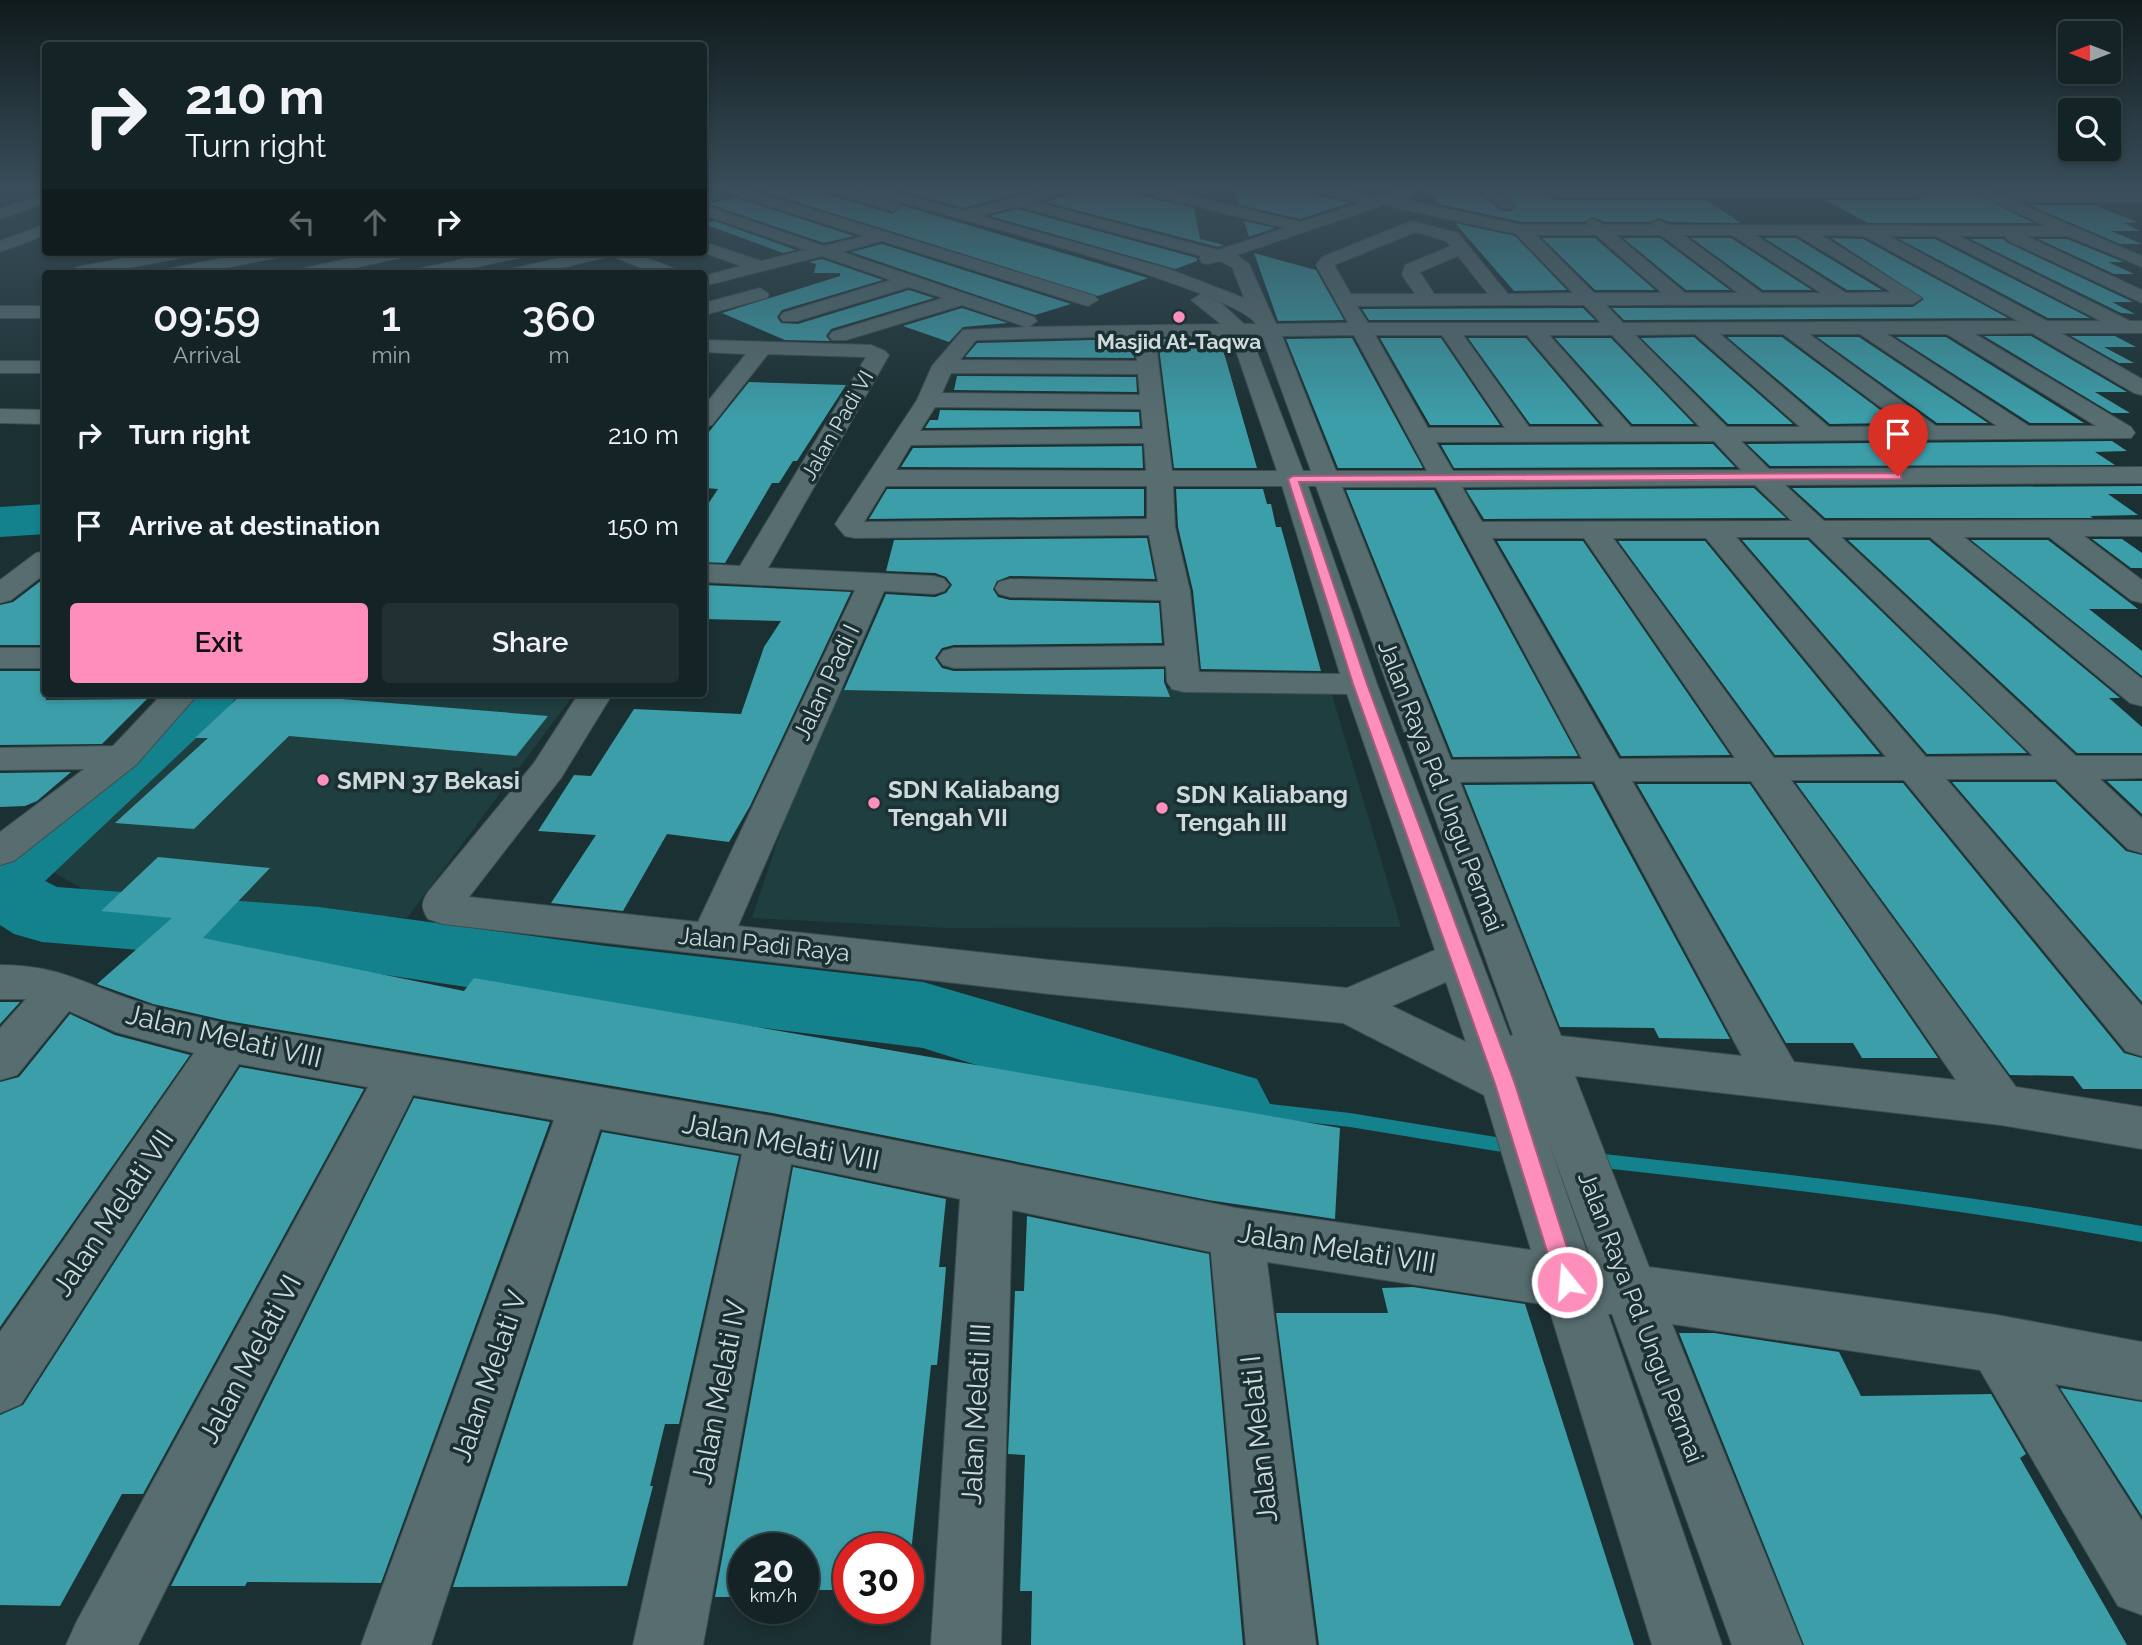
<!DOCTYPE html>
<style>
body{margin:0;font-family:Raleway,sans-serif;background:#213032;color:#f1f3f6;height:100vh;display:flex;flex-direction:column;font-size:26px;white-space:nowrap}
*{box-sizing:border-box;margin:0}
p{font-size:23px;color:#9da4a7}
.icon{flex:none;width:38px;height:38px;fill:none;stroke:currentColor;stroke-width:2;stroke-linecap:round;stroke-linejoin:round}
.map{position:relative;flex:1;overflow:hidden}
.drawer{position:absolute;left:42px;top:270px;width:665px;height:427px;display:flex;flex-direction:column;background:#142426;border-radius:7px;box-shadow:0 4px 10px #0003,0 0 0 2px #334143}
.drawer>*{flex:none}
.guide{position:absolute;left:42px;top:42px;width:665px;height:214px;border-radius:7px;box-shadow:0 4px 10px #0003,0 0 0 2px #334143;background:#142426;color:#f1f3f6;overflow:hidden}
.needle{width:46px;rotate:270deg}
.controls{position:absolute;left:2058px;top:21px;display:grid;gap:14px}
.controls a{display:grid;place-items:center;width:63px;height:63px;border-radius:7px;background:#142426;box-shadow:0 4px 10px #0003,0 0 0 2px #334143;font-size:35px}
.speed{position:absolute;left:728px;top:1533px;display:flex;gap:14px;font-size:35px;font-weight:700;text-align:center}
.speed>*{display:grid;place-content:center;width:91px;height:91px;border-radius:50%;background:#142426;box-shadow:0 4px 10px #0003,0 0 0 2px #334143;line-height:1}
.speed small{font-size:18px;font-weight:400}
.speed .limit{border:10px solid #d22;background:#fff;color:#111}
.pin{position:absolute;display:grid;place-items:center;width:60px;height:60px;color:#fff;margin:-72px -30px;border-radius:50% 50% 50% 0;rotate:-45deg;box-shadow:0 0 7px #0007}
.pin .icon{rotate:45deg}
.me{position:absolute;width:77px;margin:-38px;rotate:343deg;stroke-linejoin:round;filter:drop-shadow(0 0 5px #0008)}
.turn{display:flex;align-items:center;gap:24px;height:147px;padding:0 28px;font-size:32px}
.turn .icon{width:91px;height:91px;stroke-width:2.5}
.turn b{display:block;font-size:49px;line-height:60px}
.lanes{display:flex;align-items:center;height:66px;padding:0 28px;background:#0003;justify-content:center;gap:35px;direction:ltr}
.lanes .off{opacity:.35}
.eta{display:flex;justify-content:space-evenly;align-items:center;height:119px;text-align:center}
.eta b{font-size:42px;font-weight:600;line-height:49px}
.action{display:flex;gap:14px;margin-top:auto;padding:14px 28px}
.action a{flex:1;height:80px;border-radius:7px;background:#fe8ebb;color:#111;font-size:28px;font-weight:600;line-height:80px;text-align:center}
.action a+a{background:#213032;color:#f1f3f6}
ul{padding:0;list-style:none}
li{display:flex;align-items:center;gap:21px;height:91px;padding:0 28px}
li div{flex:1}
li b{display:block;font-size:26px}
li em{font-style:normal}
.map>svg:first-child{display:block}
</style>
<div class="map">
<svg width="2142" height="1645" viewBox="0 0 2142 1645">
<rect width="100%" height="100%" fill="#1b3032"/>
<!-- built -->
<path fill="#1f3e40" d="M1330 688 1401 927 945 928 752 918 828 689Z
M229 693H575L407 918 90 893 43 866Z"/>
<g fill="none" stroke-linecap="round" stroke-linejoin="round">
<!-- stream -->
<path fill="#13828d" fill-rule="evenodd" d="M1225 1099 1350 1113 1514 1140 1520 1142 1522 1147 1520 1152 1514 1154 1350 1127 1225 1113 1219 1111 1217 1106 1219 1101Z
M1595 1153C1778 1173 1961 1193 2142 1226V1242C1961 1208 1778 1188 1595 1167L1589 1165 1587 1160 1589 1155Z"/>
<!-- river -->
<path fill="#13828d" fill-rule="evenodd" d="M46 504V534L0 537V507Z
M171 693H239L230 706 45 881 57 887 319 907 606 946 923 982 1257 1079 1271 1106 1257 1133 1225 1144 923 1048 606 1008 319 965 42 942 14 934 0 925V837L86 769Z"/>
</g>
<!-- building -->
<path fill="#3c9ea9" d="M779 189H825L828 195 892 214 903 206 1148 278 1098 296 765 192Z
M895 189H1036L963 208Z
M1074 189H1135L1138 195 1194 208 1200 239 1224 245 1218 247 1045 202 1071 195Z
M1234 189H1311L1314 195 1350 203 1300 219 1239 205Z
M1425 189H1475L1501 211H1511L1517 205 1499 189H1545L1546 195 1554 200H1706L1741 223 1670 222 1659 218 1649 222H1605L1592 217 1584 222H1522L1439 204Z
M1927 189H1965L2034 223H1868L1825 200H1918L1927 194Z
M736 198 854 236 824 243 709 204Z
M2029 205H2094L2137 222 2124 223 2140 231H2111L2142 244H2120Z
M1017 209 1197 258V261L1175 269 990 216Z
M715 221 796 250 783 253 704 224Z
M1244 221 1275 228 1249 237Z
M1455 223 1515 236 1567 290 1514 291Z
M1542 238H1595L1655 290H1595Z
M1623 238H1660L1730 290H1686Z
M1691 238H1731L1812 290H1763Z
M1764 238H1796L1882 290H1847Z
M1831 238 1863 239 2008 318 1624 320 1612 308 1913 307 1924 299Z
M1899 239H1935L2090 318H2048Z
M1970 239H2003L2006 242 2133 302H2112L2135 314 2121 313Z
M2038 239H2067L2124 262H2108L2134 274H2114Z
M882 244 1071 304 1035 315 851 252Z
M1254 253 1316 270 1344 320 1278 321Z
M822 259 883 280 782 310 777 317 781 323 798 324 909 290 934 298 831 329 826 336 830 341 785 340 722 313 840 276V273H814L816 264 809 262Z
M962 308 1008 323 963 327 949 342 903 326Z
M1583 308 1595 320H1369L1362 309Z
M1984 336H2031L2127 392H2095L2130 413H2112Z
M2071 336H2115L2136 347H2104L2134 363H2119Z
M1694 337 1793 424H1728L1641 338Z
M1727 337H1782L1898 423 1830 424Z
M1817 337H1859L1988 423H1937Z
M1896 337H1946L2084 423H2030Z
M1352 338 1423 468H1338L1286 339Z
M1380 338H1441L1500 425H1430Z
M1468 338H1526L1599 424H1530Z
M1555 338H1611L1694 424H1632Z
M1132 339 1134 358 965 357 977 343Z
M1158 339H1220L1257 468H1174Z
M957 376 1136 377 1137 392 954 390Z
M749 382 846 385 797 461H793L779 483H772L725 563 704 562V510L718 489 704 488V438Z
M940 410 1139 412 1140 426 925 428 930 420H938Z
M2112 441 2127 451 2095 452 2115 465 1770 466 1747 444Z
M1713 444 1735 467 1454 468 1441 445Z
M1142 446 1143 468 901 467 913 448Z
M2142 486V494H2108L2138 515 2090 516 2093 518H1825L1792 488Z
M1754 488 1786 518 1484 519 1466 490Z
M887 489H1144V516L869 519Z
M1176 489H1263L1267 504H1271L1276 527H1281L1321 671 1201 669 1193 591 1178 527Z
M1346 490H1434L1578 756 1453 757Z
M1147 538 1155 579 1010 576 997 581 993 589 998 597 1010 600 1159 603 1162 643 954 645 942 648 935 658 942 668 954 671 1164 669V682L1170 697 844 690 886 594 935 597 946 593 952 585 946 577 935 573 886 571 894 540Z
M2092 539H2122L2142 553V568H2131Z
M1742 540H1808L2027 753 1927 754Z
M1848 540H1929L2120 698H2109L2142 727V753H2077Z
M1971 540H2048L2138 609H2089L2142 651V676Z
M1497 541H1583L1730 755 1621 756Z
M1618 541H1705L1880 754 1775 755Z
M46 577V645H0V605L13 602Z
M704 585 851 592 750 806 729 842 667 834 623 911 551 903 596 835 538 831 574 775 591 776 634 709 741 714 764 647 781 621 704 619Z
M0 671H46V700L147 699 102 744 0 745Z
M243 693 317 697 548 716 516 756 289 736 194 829 115 823 208 738H195Z
M71 772 37 801 25 806 0 807V773Z
M2107 781H2142V814Z
M1952 782H2055L2126 851 2142 855V1002Z
M1796 783H1903L2124 1053 2142 1058V1089H2083L2073 1076 2010 1075Z
M1592 784 1730 1039 1659 1038 1654 1028 1560 1027 1464 785Z
M1637 784H1750L1938 1058H1862L1853 1043H1786Z
M158 857 270 868 203 938 464 991 474 978 1340 1128 1335 1219 1208 1200 772 1113 228 1021 153 1004 97 984 172 918 101 911Z
M0 1002H20L0 1024Z
M70 1014 115 1035 190 1055 0 1327V1082L19 1077Z
M240 1067 364 1089 143 1494H122L60 1606 0 1605V1415L23 1405Z
M414 1098 550 1122 381 1583 247 1582 245 1586H171Z
M602 1132 739 1156 679 1424H665L650 1486H653L627 1586 453 1587Z
M793 1167 946 1199 939 1267H946L942 1315 937 1365H931L908 1581V1549H849V1590H804L810 1549H744V1597H715Z
M1027 1216 1209 1254 1243 1645H1031L1032 1591H1020L1025 1455 1008 1454 1015 1291H1024Z
M1413 1287 1525 1304 1634 1645H1319L1276 1313H1388L1382 1288Z
M1679 1333H1714L1839 1352 1861 1396 1991 1394 2026 1454 2020 1458 2127 1645H1804Z
M2060 1388 2142 1402V1516Z"/>
<g fill="none" stroke-linecap="round" stroke-linejoin="round">
<defs>
<path id="minor" d="M723 189H746L1095 296 1098 300 1088 306 1081 304 882 241 842 252 1034 317 1037 321 1029 327 1221 324 1191 300 1201 294 1220 302 1244 324H1256C1237 290 919 208 863 192L861 189H885L963 211 1047 189H1072L1070 192 1035 202 1218 250 1284 228 1139 192 1137 189H1163L1300 222 1360 203 1315 192 1313 189H1341L1376 197 1401 189H1413L1412 195 1401 199 1522 225H1586L1587 221 1593 219 1604 225H1650L1658 220 1669 225 2046 226 1967 189H1987L2002 196 2009 192H2142V202H2016L2142 256V267L2068 236H2026L2142 290V303L2007 240 2005 236H1959L2130 321H2142V333H2061L2142 379V395L2134 393 2032 333 1975 334 2131 427 2135 433 2131 438 1741 441 1769 469 2142 467V483L1785 485 1824 521 2142 520V536H2084L2142 580V603L2131 600 2049 537H1964L2142 679V706L2130 703 1930 537H1841L2076 756H2142V778L2100 779 2142 818V853L2128 849 2056 779H1946L2142 1006V1056L2126 1051 1904 780H1791L2016 1087 2142 1107V1149L2001 1125 1575 1076 1649 1267 1997 1315 2142 1342V1400L2055 1384 2142 1521V1615L2118 1606 1980 1370 1672 1324 1802 1645H1732L1612 1314H1608L1722 1645H1652L1548 1305 1267 1262 1316 1645H1246L1211 1252 1012 1210 1001 1645H931L960 1199 791 1164 703 1645H633L742 1154 600 1129 431 1645H361L554 1120 413 1095 138 1645H66L77 1621 368 1087 239 1064 21 1404 0 1413V1332L194 1053 116 1032 69 1011 17 1075 0 1080V1028L26 999H0V965C62 965 87 986 142 1003 169 1012 199 1017 227 1024L771 1116 1236 1208 1531 1250 1484 1095 1343 1023 1050 994 443 924 428 919C421 908 421 903 428 892L534 763 579 693H613L561 778 469 897 698 922 855 590 704 582V564L740 566 866 357 768 354 712 425 704 427V406L746 354 704 352V340L871 345 885 351 889 355 768 568 934 576 944 579 949 585 944 591 934 594 884 591 738 926 1050 960 1347 988 1435 950 1347 694 1184 692 1172 689 1167 682 1166 666 954 668 943 665 938 658 943 651 954 648 1165 646 1161 600 1010 597 999 594 995 588 999 582 1010 579 1158 582 1149 535 855 538 845 536 835 524 917 400 932 366 963 330 1026 327 962 305 846 340H832L829 336 832 332 943 298 909 287 797 321H783L780 317 783 313 891 280 822 256 704 286V276L741 266 702 252 704 242 761 261 805 250 704 215V205L824 246 864 236 725 192ZM1384 205 1516 234 1573 293 1508 294 1458 233 1411 221 1322 257 1316 265 1348 323 1276 324 1249 264 1237 255ZM1017 206 1201 256 1199 259 1202 263 1208 264 1220 261 1232 267 1244 298 1169 269 980 216ZM1416 232 1446 241 1451 246 1405 265 1402 275 1415 294H1351L1334 265ZM1536 235H1596L1662 293H1594ZM1616 235H1661L1738 293H1685ZM1683 235H1732L1821 293H1762ZM1755 235H1797L1891 292 1846 293ZM1821 235 1864 236 2018 321 1623 323 1606 305 1913 304 1922 298ZM1889 236H1936L2101 321H2047ZM1458 256 1488 294H1434L1420 272ZM1505 305H1584L1601 323H1368L1357 306ZM1695 334 1800 427H1727L1635 335ZM1720 334H1783L1906 426 1829 427ZM1809 334H1860L1997 426H1936ZM1887 334H1947L2096 426H2029ZM1354 335 1427 471H1336L1282 336ZM1375 335H1442L1505 428H1428ZM1463 335H1527L1605 427H1529ZM1549 335H1612L1700 427H1631ZM1134 336 1137 361 960 360 976 340ZM1155 336H1231L1277 471H1172ZM1251 336H1262L1311 471H1303ZM951 373 1138 374 1140 395 942 393ZM935 407 1141 409 1143 429 920 431ZM1714 441 1741 470 1453 471 1436 442ZM1144 443 1146 471 896 470 911 445ZM1755 485 1792 521 1482 522 1462 487ZM886 486H1147V519L864 522ZM1173 486H1282L1340 674 1199 672 1190 591 1175 527ZM1308 486H1316L1513 1035 1510 1036 1377 684ZM1342 487H1436L1582 759 1451 760ZM1736 537H1809L2033 756 1926 757ZM1492 538H1584L1735 758 1619 759ZM1613 538H1706L1886 757 1774 758ZM1594 781 1742 1056 1561 1036 1460 782ZM1632 781H1751L1956 1080 1794 1062ZM1446 982 1466 1042 1392 1006ZM1548 1140 1591 1258H1589Z
M827 189H851L899 203 901 206 893 211 829 192Z
M1478 189H1495L1514 205 1511 208H1501Z
M1548 189H1924L1926 192 1918 197H1554L1549 195Z
M46 194V203L0 219V209Z
M46 224V235L0 252V241Z
M157 252H195L186 257 101 273 68 272 77 267Z
M253 252H289L280 257 200 273H163L172 268Z
M379 252H412L409 256 331 273H297L300 269Z
M497 252H531L528 256 448 273H414L417 269Z
M585 252H631L676 269 679 273H654L611 256 540 273H508L511 269Z
M760 288 769 294 767 298 704 315V303Z
M0 306H46V318H0Z
M0 361H46V373H0Z
M0 409 46 410V424L0 423Z
M46 551V573L11 600 0 603V580L36 553Z
M0 648H46V668H0Z
M163 693H199L136 765 14 861 0 865V832L84 769 0 770V748L113 746Z"/>
</defs>
<!-- minor casing -->
<use href="#minor" stroke="#3d4e50" stroke-width="2"/>
<!-- minor -->
<use href="#minor" fill="#576d70" fill-rule="evenodd"/>
</g>
<!-- sky -->
<linearGradient id="sky" x2="0" y2="1"><stop stop-color="#0f1a1c"/><stop offset="0.45" stop-color="#394e5a"/><stop offset="1" stop-color="#394e5a" stop-opacity="0"/></linearGradient>
<rect width="2142" height="419" fill="url(#sky)"/>
<!-- route -->
<path fill="#fe8ebb" stroke="#a55c7a" stroke-width="2" d="M1898 473 1901 474V479L1299 482 1367 684 1515 1084 1578 1282 1575 1290 1567 1293 1559 1290 1495 1084 1353 684 1288 479 1293 476Z"/>
<!-- markers -->
<g fill="#fe8ebb" stroke="#1b3032" stroke-width="2.5">
<circle cx="1179" cy="317" r="7"/>
<circle cx="323" cy="780" r="7"/>
<circle cx="874" cy="803" r="7"/>
<circle cx="1162" cy="808" r="7"/>
</g>
<g text-anchor="middle" dominant-baseline="central" stroke-width="7" stroke-linejoin="round" paint-order="stroke">
<!-- far-poi labels -->
<g font-size="21" font-weight="bold" fill="#cedadc" stroke="#1b3032">
<text x="1179" y="341">Masjid At-Taqwa</text>
</g>
<!-- far-street labels -->
<g font-size="21" fill="#cedadc" stroke="#1b3032">
<text transform="translate(837 425) rotate(-60)">Jalan Padi VI</text>
</g>
<!-- street labels -->
<g font-size="24" fill="#cedadc" stroke="#1b3032">
<text transform="translate(826 682) rotate(-65)">Jalan Padi I</text>
<text transform="translate(1441 786) rotate(69)">Jalan Raya Pd. Ungu Permai</text>
<text transform="translate(764 944) rotate(6)">Jalan Padi Raya</text>
<text transform="translate(1641 1317) rotate(69)">Jalan Raya Pd. Ungu Permai</text>
</g>
<!-- poi labels -->
<g font-size="24" font-weight="bold" fill="#cedadc" stroke="#1b3032" text-anchor="start">
<text x="337" y="780">SMPN 37 Bekasi</text>
<text x="888" y="789">SDN Kaliabang<tspan x="888" dy="28">Tengah VII</tspan></text>
<text x="1176" y="794">SDN Kaliabang<tspan x="1176" dy="28">Tengah III</tspan></text>
</g>
<!-- near-street labels -->
<g font-size="28" fill="#cedadc" stroke="#1b3032">
<text transform="translate(224 1036) rotate(13)">Jalan Melati VIII</text>
<text transform="translate(781 1142) rotate(11)">Jalan Melati VIII</text>
<text transform="translate(113 1213) rotate(-56)">Jalan Melati VII</text>
<text transform="translate(1337 1248) rotate(9)">Jalan Melati VIII</text>
<text transform="translate(250 1359) rotate(-62)">Jalan Melati VI</text>
<text transform="translate(489 1376) rotate(-71)">Jalan Melati V</text>
<text transform="translate(719 1392) rotate(-79)">Jalan Melati IV</text>
<text transform="translate(976 1414) rotate(-87)">Jalan Melati III</text>
<text transform="translate(1259 1439) rotate(-96)">Jalan Melati I</text>
</g>
</g>
</svg>
<div class="controls">
<a><svg class="needle" viewBox="-14 -14 28 28"><path d="M0-13l5 13h-10z" fill="#e53935"/><path d="M0 13l5-13h-10z" fill="#9da4a7"/></svg></a>
<a><svg class="icon" aria-label="search" viewBox="0 0 24 24"><circle cx="10" cy="10" r="6"/><path d="M15 15l6 6"/></svg></a>
</div>
<div class="speed"><div>20<small>km/h</small></div><div class="limit">30</div></div>
<div class="pin" style="left:1898px;top:476px;background:#d93025"><svg class="icon" aria-label="arrive" viewBox="0 0 24 24"><path d="M6 21V4h12l-3 4 3 4H6"/></svg></div>
<svg class="me" style="left:1567px;top:1282px" viewBox="-20 -20 40 40"><circle r="17" fill="#fe8ebb" stroke="#fff" stroke-width="3"/><path d="M0-11L8 9 0 5-8 9z" fill="#fff"/></svg>
<div class="guide">
<div class="turn"><svg class="icon" aria-label="right" viewBox="0 0 24 24"><path d="M7 20v-9h11M14 6l5 5-5 5"/></svg><div><b>210 m</b>Turn right</div></div>
<div class="lanes"><svg class="icon off" aria-label="left" viewBox="0 0 24 24"><path d="M17 20v-9H6M10 6l-5 5 5 5"/></svg><svg class="icon off" aria-label="ahead" viewBox="0 0 24 24"><path d="M12 20V5M6 11l6-6 6 6"/></svg><svg class="icon" aria-label="right" viewBox="0 0 24 24"><path d="M7 20v-9h11M14 6l5 5-5 5"/></svg></div>
</div>
<section class="drawer">
<div class="eta">
<div><b>09:59</b><p>Arrival</p></div>
<div><b>1</b><p>min</p></div>
<div><b>360</b><p>m</p></div>
</div>
<ul>
<li><svg class="icon" aria-label="right" viewBox="0 0 24 24"><path d="M7 20v-9h11M14 6l5 5-5 5"/></svg><div><b>Turn right</b></div><em>210 m</em></li>
<li><svg class="icon" aria-label="arrive" viewBox="0 0 24 24"><path d="M6 21V4h12l-3 4 3 4H6"/></svg><div><b>Arrive at destination</b></div><em>150 m</em></li>
</ul>
<div class="action"><a>Exit</a><a>Share</a></div>
</section>
</div>
